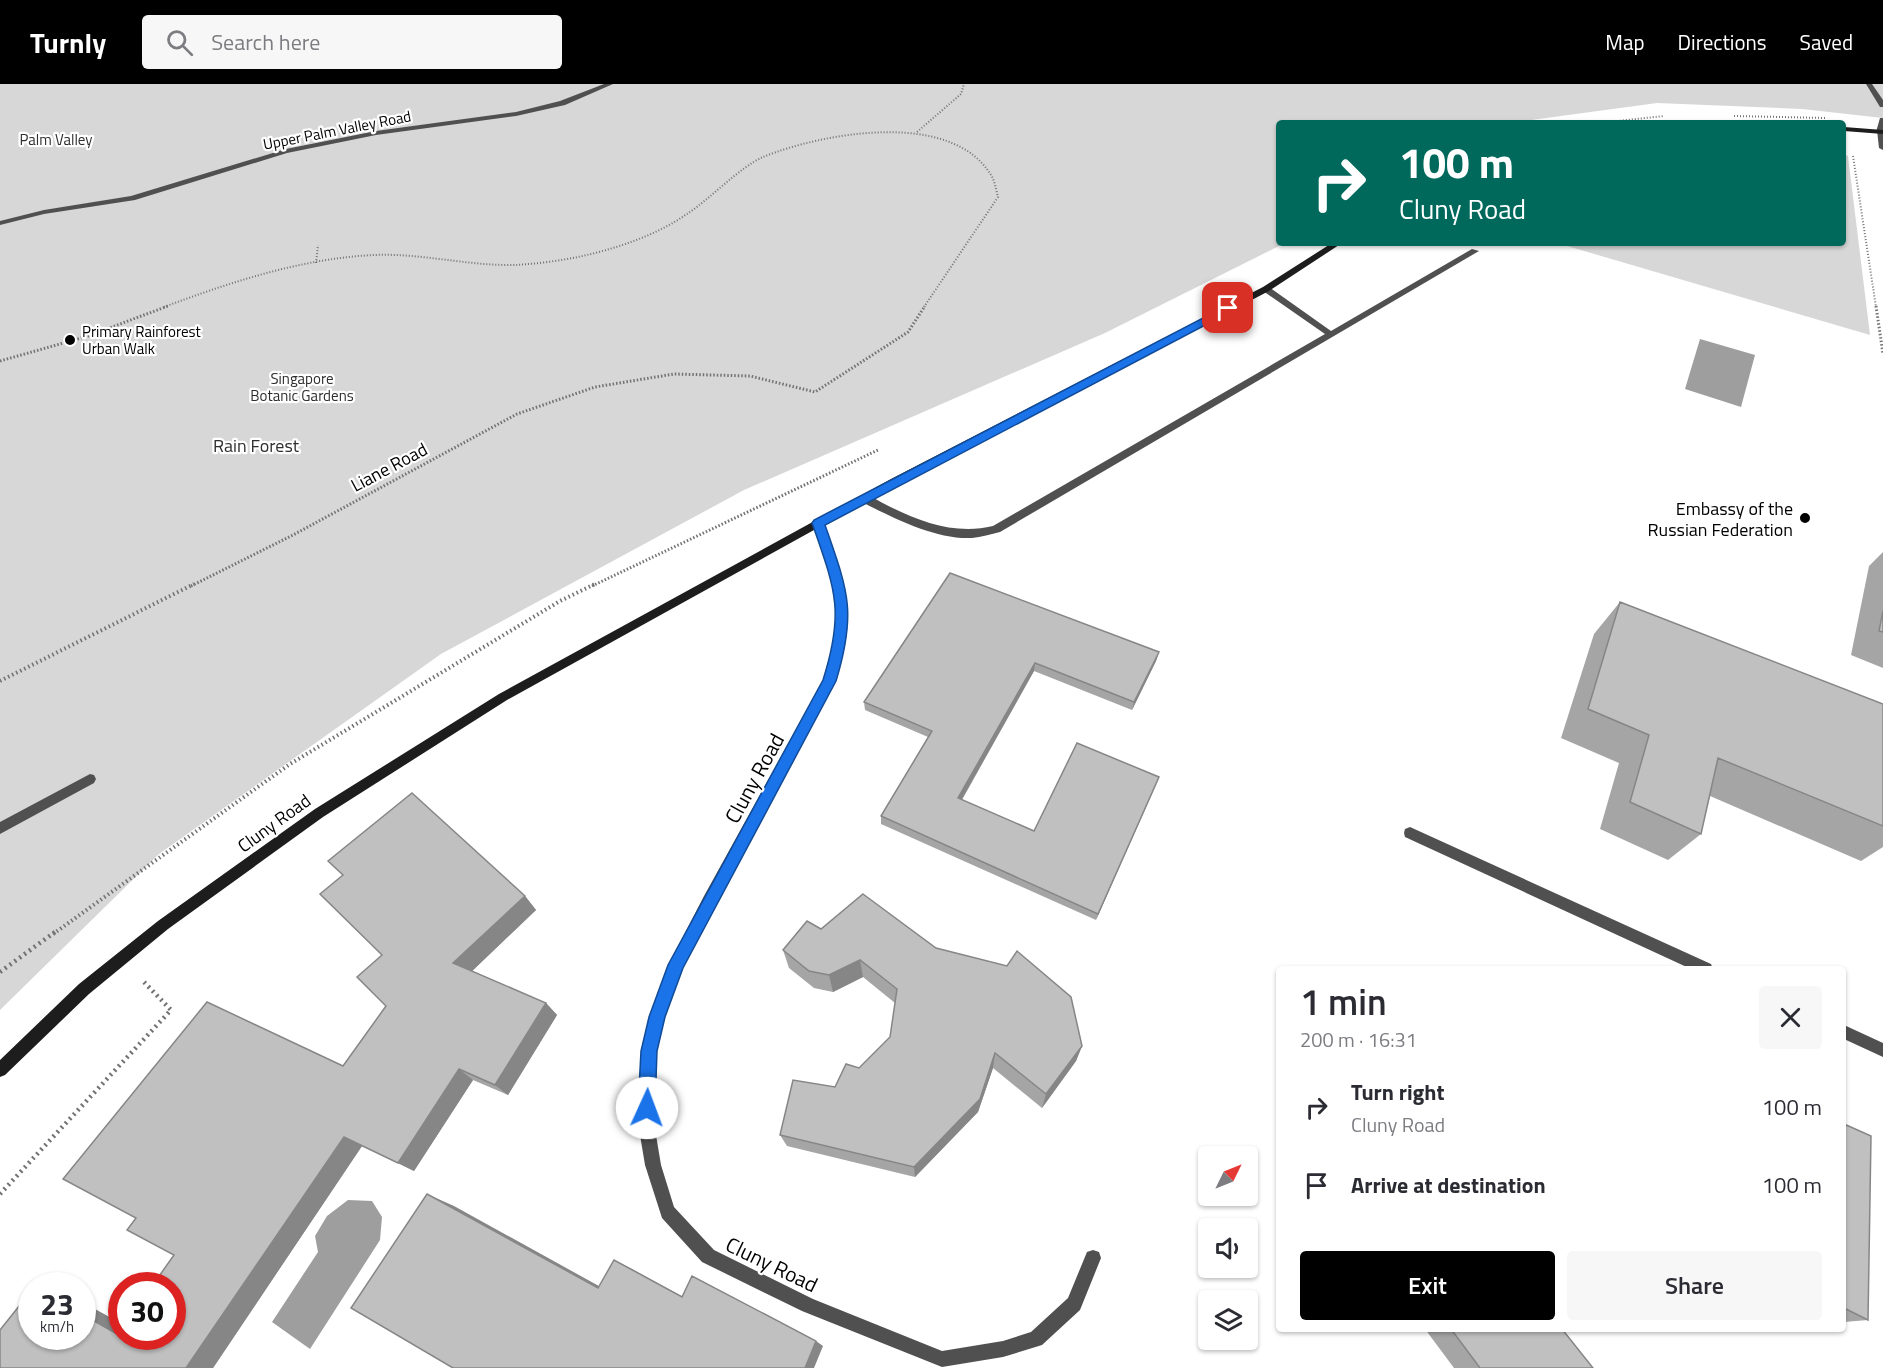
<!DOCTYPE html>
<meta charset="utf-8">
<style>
body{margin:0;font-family:"Titillium Web",sans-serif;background:#f7f7f7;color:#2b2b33;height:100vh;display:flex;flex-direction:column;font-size:22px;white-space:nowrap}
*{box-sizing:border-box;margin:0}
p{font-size:20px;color:#7c7c81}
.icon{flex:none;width:33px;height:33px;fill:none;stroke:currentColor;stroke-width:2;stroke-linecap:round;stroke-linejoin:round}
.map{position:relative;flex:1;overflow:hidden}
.details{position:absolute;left:1276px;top:882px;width:570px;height:366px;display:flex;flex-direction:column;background:#fff;border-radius:6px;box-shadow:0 2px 4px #0004}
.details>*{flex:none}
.banner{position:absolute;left:1276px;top:36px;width:570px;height:126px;border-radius:6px;box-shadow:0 2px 4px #0004;background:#00695c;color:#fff;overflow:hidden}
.needle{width:39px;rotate:47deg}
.controls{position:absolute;left:1198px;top:1062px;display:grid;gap:12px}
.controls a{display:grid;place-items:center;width:60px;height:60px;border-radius:6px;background:#fff;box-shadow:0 2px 4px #0004;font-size:30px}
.speed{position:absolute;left:18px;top:1188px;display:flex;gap:12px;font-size:30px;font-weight:700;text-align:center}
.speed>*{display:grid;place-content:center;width:78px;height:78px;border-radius:50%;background:#fff;box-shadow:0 2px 4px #0004;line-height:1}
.speed small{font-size:15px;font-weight:400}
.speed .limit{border:9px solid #d22;background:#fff;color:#111}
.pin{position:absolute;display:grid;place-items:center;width:51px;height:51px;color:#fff;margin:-26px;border-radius:12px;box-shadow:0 3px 9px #0006}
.me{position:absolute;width:66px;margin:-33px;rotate:2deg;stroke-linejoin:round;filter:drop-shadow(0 0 4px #0008)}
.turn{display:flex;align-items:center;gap:21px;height:126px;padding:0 24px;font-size:27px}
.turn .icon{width:78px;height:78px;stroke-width:2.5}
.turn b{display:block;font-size:42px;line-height:51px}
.round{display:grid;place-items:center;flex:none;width:63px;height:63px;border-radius:6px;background:#f7f7f7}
.headline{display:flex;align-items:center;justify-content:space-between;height:102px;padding:0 24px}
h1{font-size:36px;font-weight:600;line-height:45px}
.action{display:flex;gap:12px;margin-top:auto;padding:12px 24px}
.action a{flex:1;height:69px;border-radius:6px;background:#000;color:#fff;font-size:24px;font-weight:600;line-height:69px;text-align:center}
.action a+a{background:#f7f7f7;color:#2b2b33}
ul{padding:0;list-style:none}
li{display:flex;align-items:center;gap:18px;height:78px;padding:0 24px}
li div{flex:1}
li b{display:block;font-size:22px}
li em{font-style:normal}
header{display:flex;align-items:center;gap:36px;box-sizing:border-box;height:84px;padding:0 30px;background:#000;color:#fff}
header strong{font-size:28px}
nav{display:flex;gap:33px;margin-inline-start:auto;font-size:21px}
.search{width:420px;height:54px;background:#f7f7f7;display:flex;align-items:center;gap:15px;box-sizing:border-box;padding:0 21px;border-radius:6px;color:#7c7c81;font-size:22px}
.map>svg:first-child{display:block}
</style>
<header>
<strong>Turnly</strong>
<div class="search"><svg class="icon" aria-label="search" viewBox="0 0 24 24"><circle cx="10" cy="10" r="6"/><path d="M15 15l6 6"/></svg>Search here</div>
<nav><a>Map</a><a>Directions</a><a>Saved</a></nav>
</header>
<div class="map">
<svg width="1883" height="1284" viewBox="0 0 1883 1284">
<rect width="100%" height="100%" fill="#fff"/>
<!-- green -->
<path fill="#d7d7d7" d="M0 0H1883V34L1802 25 1657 19 1509 39H1280V159H1285L1105 249 744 406 441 570 159 770 0 926Z
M1844 70 1848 72 1870 251 1557 159H1844Z"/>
<!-- water -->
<path fill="#9e9e9e" d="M1700 255 1755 271 1741 323 1685 305Z
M348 1116 372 1117 382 1133 380 1156 310 1265 272 1238 318 1168 315 1152 327 1132Z"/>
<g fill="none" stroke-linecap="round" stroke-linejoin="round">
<!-- path-far3 -->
<path stroke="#727272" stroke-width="2" stroke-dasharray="1 2" stroke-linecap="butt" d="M1734 32 1826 34
M1599 39 1664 32
M917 48 961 10 964 0
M1853 72 1876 223
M316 179 318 161
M164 223C231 198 303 174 375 171 421 169 468 182 515 181 535 180 558 177 578 173 615 165 655 152 687 130 710 115 740 83 763 73 822 49 951 25 991 91 995 97 996 106 998 113L924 223"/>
<!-- path-far2 -->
<path stroke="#727272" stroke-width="3" stroke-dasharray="1.5 2" stroke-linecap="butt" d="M1876 222 1883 270
M0 277 88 252 168 222
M191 502 293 451 517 330 595 303 674 290 750 292 815 308 908 248 925 222
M592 502 878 366"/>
<!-- path-far1 -->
<path stroke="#727272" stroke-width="4" stroke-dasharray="1.5 3" stroke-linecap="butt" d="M0 597 194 500
M53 850 290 680 560 517 595 500"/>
<!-- path -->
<path stroke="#727272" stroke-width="4.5" stroke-dasharray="2 4" stroke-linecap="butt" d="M0 888 55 848
M0 1110 171 926 143 897"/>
<!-- lane -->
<path fill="#505050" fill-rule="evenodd" d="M604 0H613L565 21 516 32 376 51 287 69 135 116 44 130 0 141V137L44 126 131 112 286 65 376 47 516 28 560 17Z
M1866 0H1872L1883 16V23H1880Z
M1880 34H1883V49L1880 50 1876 48Z
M1472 165 1479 167 1000 448C991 450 981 453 972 454 936 456 891 433 860 417L859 414 864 410 868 411C906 432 949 453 993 442L1325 250 1263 207V203H1269L1331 247Z
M90 690 94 691 96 695 94 699 0 750V738Z"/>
<!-- street -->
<path fill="#505050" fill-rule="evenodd" d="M1877 46 1883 47V66L1879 64Z
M818 435 823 439C833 469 847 501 847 533 847 555 841 576 835 597L714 820 682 883 664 933 656 967 653 1009 655 1045 661 1081 674 1123 714 1166 813 1215 942 1267 1003 1257 1031 1248 1068 1214 1087 1168 1093 1166 1099 1168 1101 1174 1080 1226 1042 1261 1003 1273 942 1283 802 1227 702 1178 662 1134 645 1081 639 1045V1009L642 967 650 933 671 876 704 812 823 597C829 576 836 555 836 533 836 501 823 469 813 439Z
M1410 743 1711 880 1713 885H1691L1405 753 1404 749 1405 745Z
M1844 941 1883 959V973L1844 955Z"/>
<!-- secondary -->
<path fill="#1d1d1d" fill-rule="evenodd" d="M1687 37H1710L1714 39H1686Z
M1844 43 1883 46V50L1844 47Z
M1332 159H1342L1269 207 899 399 507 616 323 733 168 845 89 910 5 991 0 993V976L79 900 158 837 315 725 499 610 891 395 1263 203Z"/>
</g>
<!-- wall -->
<path fill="#a5a5a5" d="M1883 468V584L1851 571 1869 482Z
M950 489 1159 568 1156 577 1132 626 1034 587 962 716 1034 747 1159 693 1096 836 881 740V732L928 653 865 626 864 618Z
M1620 518 1883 620V763L1861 777 1710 712 1701 750 1668 776 1600 745 1619 679 1561 654 1594 550Z
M343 791 525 812 536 826 472 887 546 919 557 931 508 1011 473 996 414 1087 362 1062 213 1284H0L82 1252V1218L122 1240V1252L343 982 386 922 382 871Z
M821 845 936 864 1082 962 1076 977 1042 1024 993 984 978 1028 915 1093 787 1062 780 1051 835 1003 859 984 890 953 895 919 863 893 833 908 814 904 789 884 783 866Z
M1844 1040 1868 1236 1844 1238Z
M1425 1245H1562L1593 1284H1454Z"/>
<!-- shaded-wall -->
<path fill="#868686" d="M1159 568 1156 577 1132 626 1134 618Z
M1035 579 1034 587 958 722V714Z
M1159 693 1156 701 1096 836 1098 830Z
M525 812 536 826 467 892 453 879Z
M860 876 863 893 833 908 829 891Z
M546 919 557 931 508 1011 495 1001Z
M1082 962 1076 977 1042 1024 1046 1010Z
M995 969 993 984 978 1028 915 1093 914 1083Z
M459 985 473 996 414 1087 398 1079Z
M344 1053 362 1062 213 1284H186Z
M427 1110 454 1122 617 1212 598 1204Z
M614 1176 632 1185 696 1220 682 1213Z
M82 1218 122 1240V1250H117L82 1230Z
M816 1257 823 1262 814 1284H805Z"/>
<!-- building -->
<path fill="#c0c0c0" stroke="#868686" stroke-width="1.5" d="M950 489 1159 568 1134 618 1035 579 958 714 1034 747 1077 659 1159 693 1098 830 881 732 932 647 864 618Z
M1620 518 1883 620V742L1718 674 1701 750 1630 718 1649 651 1588 625Z
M1883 527V548L1879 547Z
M412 709 525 812 453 879 546 919 495 1001 459 985 398 1079 344 1053 186 1284H0V1246L32 1206V1252H82V1230L117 1250 122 1244V1252H172V1202H152L174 1171 127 1146 136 1134 63 1095 207 918 343 982 386 922 357 893 382 871 320 810 343 791 328 777Z
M863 810 936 864 1007 882 1017 867 1071 913 1082 962 1046 1010 995 969 980 1015 914 1083 780 1051 793 996 835 1003 846 980 859 984 890 953 897 905 860 876 829 891 809 887 783 866 807 837 821 845Z
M1844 1040 1871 1052 1868 1236 1844 1224Z
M427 1110 598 1204 614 1176 682 1213 692 1192 816 1257 805 1284H453L351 1224Z
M1451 1245H1562L1593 1284H1480Z"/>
<!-- route -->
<path fill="#1a73e8" stroke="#114b97" stroke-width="1.5" d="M1228 221 1233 224 1232 227 825 441C848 507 857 528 836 597L683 884 665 933 657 967 655 1024 653 1030 647 1032 641 1030 638 1024 641 967 649 933 668 881 823 596C845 527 835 505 812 439L814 436Z"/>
<!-- markers -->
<g fill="#000" stroke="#fff" stroke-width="2">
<circle cx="70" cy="256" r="6"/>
<circle cx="1805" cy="434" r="6"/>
</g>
<g text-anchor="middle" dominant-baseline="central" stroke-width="4.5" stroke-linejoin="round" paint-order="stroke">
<!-- far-street labels -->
<g font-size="15" fill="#000" stroke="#fff">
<text transform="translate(337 46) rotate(-11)">Upper Palm Valley Road</text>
</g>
<!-- far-park labels -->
<g font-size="15" fill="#2e2e2e" stroke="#fff">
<text x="56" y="55">Palm Valley</text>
<text x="302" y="294">Singapore<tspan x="302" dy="17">Botanic Gardens</tspan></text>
</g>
<!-- far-poi labels -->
<g font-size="15" fill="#000" stroke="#fff" text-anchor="start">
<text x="82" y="247">Primary Rainforest<tspan x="82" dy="17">Urban Walk</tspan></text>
</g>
<!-- park labels -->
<g font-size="18" fill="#2e2e2e" stroke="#fff">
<text x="256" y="361">Rain Forest</text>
</g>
<!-- street labels -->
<g font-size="18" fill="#000" stroke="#fff">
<text transform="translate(389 383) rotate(-28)">Liane Road</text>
<text transform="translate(274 739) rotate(-36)">Cluny Road</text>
</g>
<!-- poi labels -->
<g font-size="18" fill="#000" stroke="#fff" text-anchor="end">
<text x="1793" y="424">Embassy of the<tspan x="1793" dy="21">Russian Federation</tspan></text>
</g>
<!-- near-street labels -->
<g font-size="21" fill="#000" stroke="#fff">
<text transform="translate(754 694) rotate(-61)">Cluny Road</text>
<text transform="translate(772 1180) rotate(26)">Cluny Road</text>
</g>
</g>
</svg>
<div class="controls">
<a><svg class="needle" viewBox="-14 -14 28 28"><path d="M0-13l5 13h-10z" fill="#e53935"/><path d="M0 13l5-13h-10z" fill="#7c7c81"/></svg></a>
<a><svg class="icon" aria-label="sound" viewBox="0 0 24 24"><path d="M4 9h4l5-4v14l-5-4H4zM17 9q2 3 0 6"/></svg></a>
<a><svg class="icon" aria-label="layers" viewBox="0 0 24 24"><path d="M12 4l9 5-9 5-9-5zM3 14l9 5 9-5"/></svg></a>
</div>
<div class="speed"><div>23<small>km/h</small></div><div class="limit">30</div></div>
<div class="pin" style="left:1228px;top:224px;background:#d93025"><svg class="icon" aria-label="arrive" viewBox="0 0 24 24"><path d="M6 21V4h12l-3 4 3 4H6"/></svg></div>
<svg class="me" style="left:647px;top:1024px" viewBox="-20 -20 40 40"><circle r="19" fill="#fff"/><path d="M0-13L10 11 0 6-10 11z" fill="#1a73e8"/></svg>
<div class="banner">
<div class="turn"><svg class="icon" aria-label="right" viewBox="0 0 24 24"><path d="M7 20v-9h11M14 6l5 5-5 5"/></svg><div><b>100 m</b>Cluny Road</div></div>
</div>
<section class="details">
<div class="headline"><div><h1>1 min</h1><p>200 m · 16:31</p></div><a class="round"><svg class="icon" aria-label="close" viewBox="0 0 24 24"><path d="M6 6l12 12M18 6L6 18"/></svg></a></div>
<ul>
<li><svg class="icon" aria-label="right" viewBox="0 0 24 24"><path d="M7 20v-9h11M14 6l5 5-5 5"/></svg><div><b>Turn right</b><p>Cluny Road</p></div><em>100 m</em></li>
<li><svg class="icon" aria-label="arrive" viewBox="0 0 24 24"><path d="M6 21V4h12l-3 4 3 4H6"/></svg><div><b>Arrive at destination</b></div><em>100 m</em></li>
</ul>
<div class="action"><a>Exit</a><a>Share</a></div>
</section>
</div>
